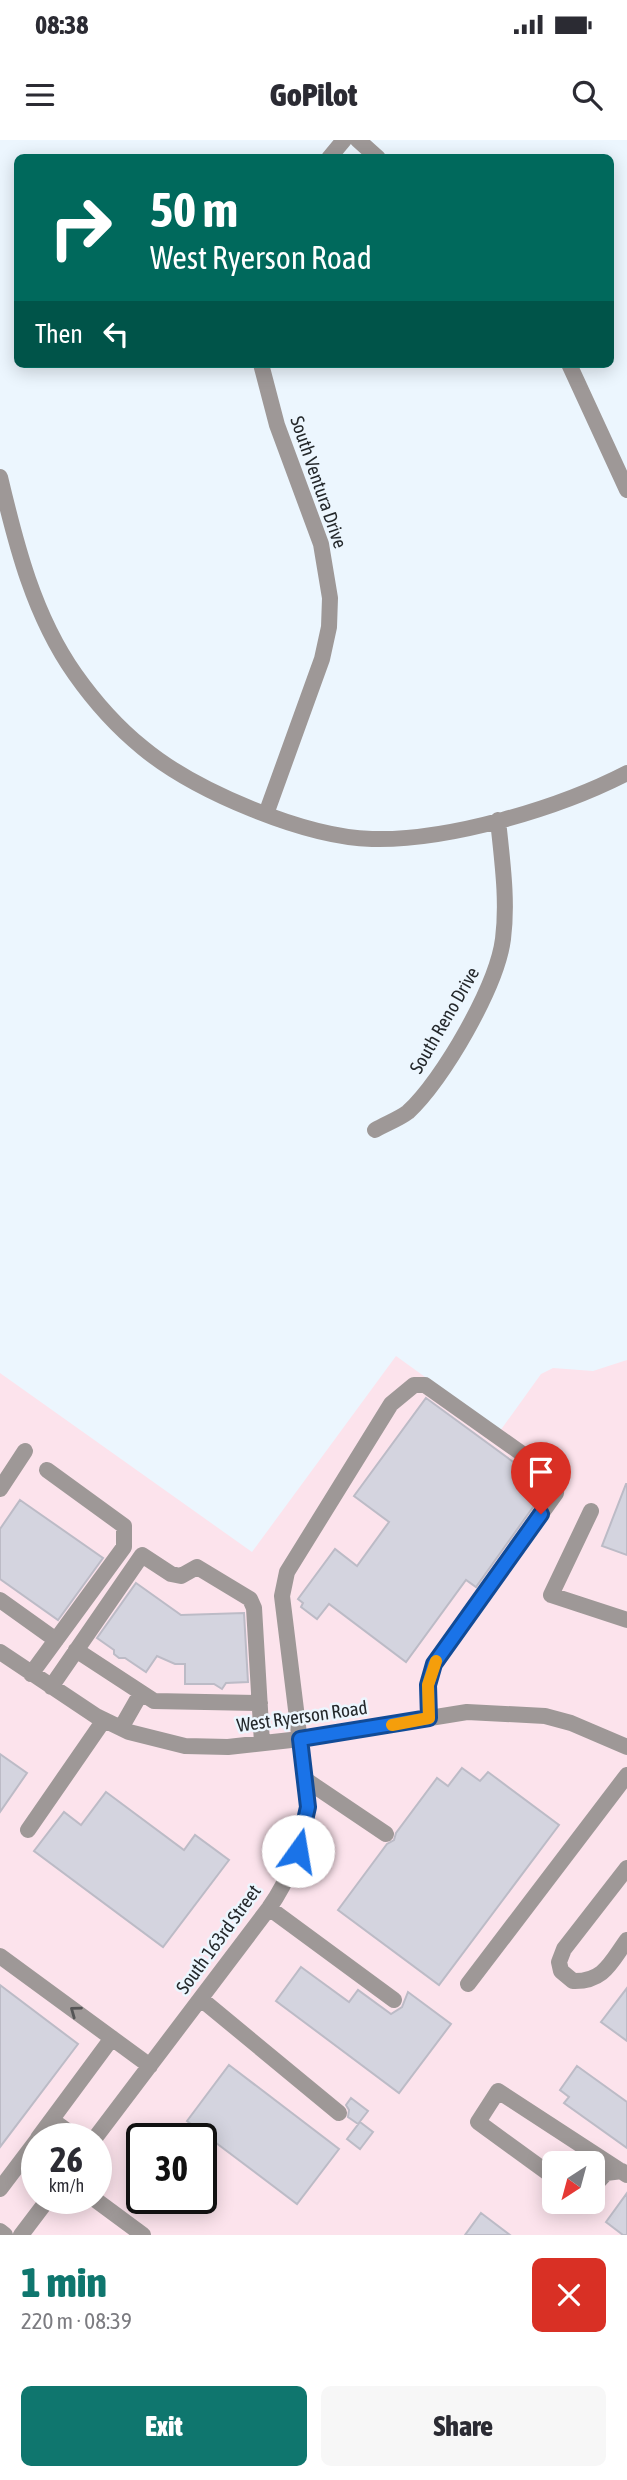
<!DOCTYPE html>
<meta charset="utf-8">
<style>
body{margin:0;font-family:"Asap Condensed",sans-serif;background:#f7f7f7;color:#2b2b33;height:100vh;display:flex;flex-direction:column;font-size:26px;white-space:nowrap}
*{box-sizing:border-box;margin:0}
p{font-size:23px;color:#7c7c81}
.icon{flex:none;width:38px;height:38px;fill:none;stroke:currentColor;stroke-width:2;stroke-linecap:round;stroke-linejoin:round}
.map{position:relative;height:2095px;overflow:hidden}
.drawer{display:flex;flex-direction:column;background:#fff;flex:1}
.drawer>*{flex:none}
.hud{position:absolute;left:14px;top:14px;width:600px;height:214px;border-radius:10px;box-shadow:0 4px 18px #0003;background:#00695c;color:#fff;overflow:hidden}
.needle{width:46px;rotate:216deg}
.controls{position:absolute;left:542px;top:2011px;display:grid;gap:14px}
.controls a{display:grid;place-items:center;width:63px;height:63px;border-radius:10px;background:#fff;box-shadow:0 4px 18px #0003;font-size:35px}
.speed{position:absolute;left:21px;top:1983px;display:flex;gap:14px;font-size:35px;font-weight:700;text-align:center}
.speed>*{display:grid;place-content:center;width:91px;height:91px;border-radius:50%;background:#fff;box-shadow:0 4px 18px #0003;line-height:1}
.speed small{font-size:18px;font-weight:400}
.speed .limit{border:4px solid #111;border-radius:10px;background:#fff;color:#111}
.pin{position:absolute;display:grid;place-items:center;width:60px;height:60px;color:#fff;margin:-72px -30px;border-radius:50% 50% 50% 0;rotate:-45deg;box-shadow:0 0 7px #0007}
.pin .icon{rotate:45deg}
.me{position:absolute;width:77px;margin:-38px;rotate:13deg;stroke-linejoin:round;filter:drop-shadow(0 0 5px #0008)}
.turn{display:flex;align-items:center;gap:24px;height:147px;padding:0 21px;font-size:32px}
.turn .icon{width:91px;height:91px;stroke-width:2.5}
.turn b{display:block;font-size:49px;line-height:60px}
.then{display:flex;align-items:center;height:66px;padding:0 21px;background:#0003;gap:14px;font-size:26px}
.round{display:grid;place-items:center;flex:none;width:74px;height:74px;border-radius:10px;background:#f7f7f7}
.headline{display:flex;align-items:center;justify-content:space-between;height:119px;padding:0 21px}
h1{font-size:42px;font-weight:800;line-height:52px;color:#0f766e}
.button{display:flex;gap:14px;margin-top:auto;padding:14px 21px}
.button a{flex:1;height:80px;border-radius:10px;background:#0f766e;color:#fff;font-size:28px;font-weight:800;line-height:80px;text-align:center}
.button a+a{background:#f7f7f7;color:#2b2b33}
.status{display:flex;justify-content:space-between;align-items:center;height:49px;padding:0 35px;background:#fff;direction:ltr}
.status svg{height:19px;fill:currentColor}
header{display:flex;justify-content:space-between;align-items:center;height:91px;padding:0 21px;background:#fff;font-size:32px;font-weight:800}
.map>svg:first-child{display:block}
</style>
<div class="status"><b>08:38</b><svg viewBox="0 0 49 12"><path d="M0 12V9h3v3zM5 12V6h3v6zM10 12V3h3v9zM15 12V0h3v12zM26 1h20v11H26zM47 4h2v5h-2z"/></svg></div>
<header><svg class="icon" aria-label="menu" viewBox="0 0 24 24"><path d="M4 6h16M4 12h16M4 18h16"/></svg>GoPilot<svg class="icon" aria-label="search" viewBox="0 0 24 24"><circle cx="10" cy="10" r="6"/><path d="M15 15l6 6"/></svg></header>
<div class="map">
<svg width="627" height="2095" viewBox="0 0 627 2095">
<rect width="100%" height="100%" fill="#ecf6fe"/>
<!-- industrial -->
<path fill="#fce3ec" fill-rule="evenodd" d="M396 1216 500 1291 541 1234 553 1228 593 1231 627 1220V2095H0V1233L252 1412ZM37 1998H96V2058H37ZM142 1998H201V2058H142ZM555 2023H593V2062H555Z"/>
<!-- building -->
<path fill="#d4d4df" stroke="#bcbbc6" stroke-width="2" d="M426 1258 546 1346V1349L476 1447 466 1440 406 1522 329 1464 317 1479 301 1467 303 1463 298 1459 335 1409 357 1426 389 1382 354 1356Z
M626 1344H627V1415L602 1406Z
M20 1360 103 1418 58 1480 0 1439V1389Z
M136 1443 181 1475 244 1473 248 1542 226 1543 222 1549 214 1544H185V1524H175L157 1516 146 1532 125 1518H119L114 1514V1510L97 1498Z
M0 1614 27 1633 0 1672Z
M462 1628 480 1641 488 1632 559 1685 439 1845 338 1770 387 1704 394 1700 396 1693 437 1638 448 1646Z
M106 1652 184 1710 195 1695 229 1720 163 1807 34 1711 64 1672 81 1685Z
M301 1827 349 1862 358 1850 391 1874 402 1867 408 1852 451 1884 399 1953 276 1861Z
M0 1845 78 1904 0 2007Z
M627 1848V1901L601 1882Z
M229 1925 339 2009 297 2064 187 1981Z
M577 1926 627 1962V2008L564 1963 569 1957 560 1950Z
M351 1958 368 1971 358 1984 348 1977 349 1970 346 1965Z
M360 1982 373 1992 360 2009 347 1999Z
M627 2053V2095H623L606 2082Z
M481 2073 510 2095H465Z"/>
<g fill="none" stroke-linecap="round" stroke-linejoin="round">
<!-- minor -->
<path stroke="#9e9897" stroke-width="16" d="M358 0 378 18
M329 18 344 0
M261 224 277 285 321 404 330 458 329 487 322 519 266 674
M569 224 627 350
M0 337C16 405 34 476 75 534 94 561 117 587 143 608 195 651 304 697 372 699 449 701 559 668 627 633
M375 990C385 984 399 979 408 972 443 940 497 846 503 799 508 760 502 720 498 680
M0 1349 25 1311
M591 1371 551 1455 627 1480
M0 1460 56 1500
M76 1510 154 1561 260 1563
M0 1512 96 1576 129 1592 185 1606 228 1607 300 1599 467 1572 545 1576 571 1583 627 1607
M31 1534 124 1407V1386L47 1330
M51 1547 142 1415 171 1434 181 1436 197 1427 250 1459 254 1468 262 1603
M121 1588 141 1553
M306 1640 386 1694
M28 1690 104 1580
M627 1728 564 1809 559 1822 561 1831 573 1841C604 1842 611 1822 627 1800
M269 1768 394 1860
M0 1816 150 1926
M468 1844 627 1635
M201 1859 339 1973
M52 1980 77 1998
M38 1998 112 1898
M95 1998 269 1768C291 1737 302 1704 308 1667L282 1456 287 1432 391 1264 414 1245H425L552 1335 557 1343 556 1353 434 1524 428 1545 429 1578
M555 2038 478 1982 498 1951 627 2035
M593 2047 606 2033 622 2031
M0 2049 37 2000
M93 2058 143 2095
M0 2091 5 2095
M21 2095 49 2058"/>
</g>
<!-- one-way arrows -->
<defs><path id="oneway-chevron" d="M-2-3.5L2.5 0L-2 3.5" fill="none" stroke-width="1.6" stroke-linecap="round" stroke-linejoin="round" transform="scale(1.75)"/></defs>
<use stroke="#555556" href="#oneway-chevron" transform="translate(75 1871) rotate(-144)"/>
<g fill="none" stroke-linecap="round" stroke-linejoin="round">
<defs>
<path id="route" d="M298 1711 308 1667 300 1599 429 1578 428 1545 434 1524 541 1374"/>
</defs>
<!-- route casing -->
<use href="#route" stroke="#114b97" stroke-width="18"/>
<!-- route -->
<use href="#route" stroke="#1a73e8" stroke-width="12"/>
<!-- slow -->
<path stroke="#f59e0b" stroke-width="12" d="M392 1585 429 1578 428 1545 436 1521"/>
</g>
<g text-anchor="middle" dominant-baseline="central" stroke-width="5" stroke-linejoin="round" paint-order="stroke">
<!-- street labels -->
<g font-size="19" fill="#24282b" stroke="#ecf6fe">
<text transform="translate(319 342) rotate(71)">South Ventura Drive</text>
<text transform="translate(444 880) rotate(-60)">South Reno Drive</text>
<text transform="translate(302 1576) rotate(-8)">West Ryerson Road</text>
<text transform="translate(218 1799) rotate(-54)">South 163rd Street</text>
</g>
</g>
</svg>
<div class="controls">
<a><svg class="needle" viewBox="-14 -14 28 28"><path d="M0-13l5 13h-10z" fill="#e53935"/><path d="M0 13l5-13h-10z" fill="#7c7c81"/></svg></a>
</div>
<div class="speed"><div>26<small>km/h</small></div><div class="limit">30</div></div>
<div class="pin" style="left:541px;top:1374px;background:#d93025"><svg class="icon" aria-label="arrive" viewBox="0 0 24 24"><path d="M6 21V4h12l-3 4 3 4H6"/></svg></div>
<svg class="me" style="left:298px;top:1711px" viewBox="-20 -20 40 40"><circle r="19" fill="#fff"/><path d="M0-13L10 11 0 6-10 11z" fill="#1a73e8"/></svg>
<div class="hud">
<div class="turn"><svg class="icon" aria-label="right" viewBox="0 0 24 24"><path d="M7 20v-9h11M14 6l5 5-5 5"/></svg><div><b>50 m</b>West Ryerson Road</div></div>
<div class="then">Then<svg class="icon" aria-label="left" viewBox="0 0 24 24"><path d="M17 20v-9H6M10 6l-5 5 5 5"/></svg></div>
</div>
</div>
<section class="drawer">
<div class="headline"><div><h1>1 min</h1><p>220 m · 08:39</p></div><a class="round" style="background:#d93025;color:#fff"><svg class="icon" aria-label="close" viewBox="0 0 24 24"><path d="M6 6l12 12M18 6L6 18"/></svg></a></div>
<div class="button"><a>Exit</a><a>Share</a></div>
</section>
